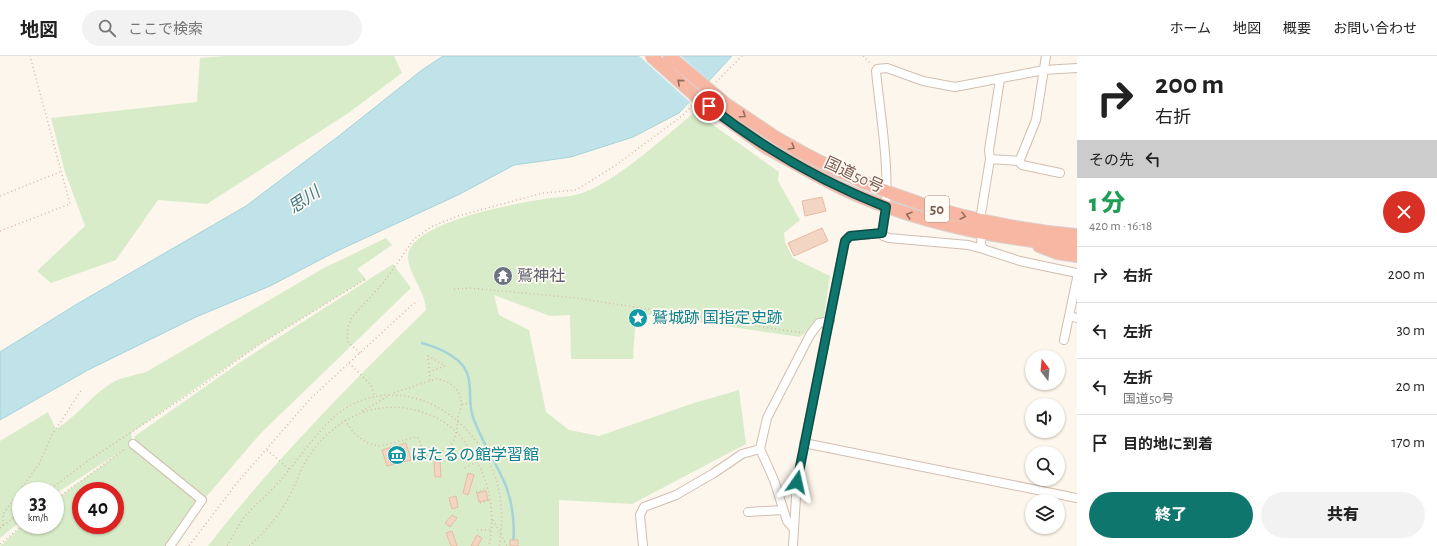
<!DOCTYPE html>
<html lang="ja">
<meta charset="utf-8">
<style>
body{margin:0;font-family:"Alegreya Sans","Noto Sans JP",sans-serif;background:#f2f2f2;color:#222;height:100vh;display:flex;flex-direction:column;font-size:15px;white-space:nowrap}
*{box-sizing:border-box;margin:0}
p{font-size:13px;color:#767676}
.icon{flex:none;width:22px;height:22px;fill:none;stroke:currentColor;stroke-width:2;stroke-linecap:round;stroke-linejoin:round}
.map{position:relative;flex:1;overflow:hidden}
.side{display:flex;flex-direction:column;background:#fff;width:360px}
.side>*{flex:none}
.banner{background:#fff;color:#222;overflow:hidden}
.needle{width:26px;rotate:344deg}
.buttons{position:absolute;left:1025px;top:294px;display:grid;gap:8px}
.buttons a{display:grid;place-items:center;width:40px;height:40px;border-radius:50%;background:#fff;box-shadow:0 1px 3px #0004;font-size:20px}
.speed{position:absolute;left:12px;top:426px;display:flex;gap:8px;font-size:20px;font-weight:700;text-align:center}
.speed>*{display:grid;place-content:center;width:52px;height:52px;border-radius:50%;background:#fff;box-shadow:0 1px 3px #0004;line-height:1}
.speed small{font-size:10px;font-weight:400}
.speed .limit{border:6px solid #d22;background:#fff;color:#111}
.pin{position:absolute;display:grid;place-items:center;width:34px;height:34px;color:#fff;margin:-17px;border:2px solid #fff;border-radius:50%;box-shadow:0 1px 4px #0007}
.me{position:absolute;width:44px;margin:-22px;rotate:11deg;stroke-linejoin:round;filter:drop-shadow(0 0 3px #0008)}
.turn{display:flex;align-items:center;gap:14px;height:84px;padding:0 12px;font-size:18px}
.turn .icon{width:52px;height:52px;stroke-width:2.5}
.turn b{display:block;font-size:28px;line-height:34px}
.then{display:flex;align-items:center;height:38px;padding:0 12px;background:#0003;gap:8px;font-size:15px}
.round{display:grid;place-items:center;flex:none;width:42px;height:42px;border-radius:21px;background:#f2f2f2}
.headline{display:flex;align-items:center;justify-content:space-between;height:68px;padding:0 12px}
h1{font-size:24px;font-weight:800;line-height:30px;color:#1e9e55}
.action{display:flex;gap:8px;margin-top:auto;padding:8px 12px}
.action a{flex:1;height:46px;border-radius:24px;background:#0f766e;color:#fff;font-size:16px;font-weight:800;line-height:46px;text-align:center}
.action a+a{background:#f2f2f2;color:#222}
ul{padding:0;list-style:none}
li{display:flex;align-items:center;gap:12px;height:56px;padding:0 12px;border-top:1px solid #e0e0e0}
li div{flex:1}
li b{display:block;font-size:15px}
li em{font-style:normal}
header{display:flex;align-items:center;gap:24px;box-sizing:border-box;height:56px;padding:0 20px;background:#fff;border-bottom:1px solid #e0e0e0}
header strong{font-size:19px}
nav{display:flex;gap:22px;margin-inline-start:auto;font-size:14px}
.search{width:280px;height:36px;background:#f2f2f2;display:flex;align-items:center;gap:10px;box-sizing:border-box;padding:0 14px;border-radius:22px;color:#767676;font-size:15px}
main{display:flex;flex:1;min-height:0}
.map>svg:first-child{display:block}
</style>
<header>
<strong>地図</strong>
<div class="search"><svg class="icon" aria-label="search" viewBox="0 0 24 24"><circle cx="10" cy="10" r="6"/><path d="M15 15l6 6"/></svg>ここで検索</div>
<nav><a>ホーム</a><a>地図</a><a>概要</a><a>お問い合わせ</a></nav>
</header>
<main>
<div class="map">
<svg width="1077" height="490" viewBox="0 0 1077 490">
<rect width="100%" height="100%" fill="#fdf6ec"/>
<!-- green -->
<path fill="#d8ecc9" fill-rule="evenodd" d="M226 0H394L402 17 347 58 207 148 158 144 116 204 51 227 37 215 85 170 65 116 51 62 197 46 200 2Z
M695 56 779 116 778 125 800 164 784 177 785 186 793 202 830 220 824 261 800 281 636 257 633 303H571L570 259 550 260 494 239 499 259 529 274 546 356 569 374 599 380 694 347 739 334 746 388 632 448 559 444V490H208C274 405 349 329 426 254 426 235 403 211 409 195 420 165 513 148 544 143 557 141 572 141 585 136 622 121 664 81 695 56Z
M386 182 392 189 357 213 366 223 257 290 131 377 133 388 202 444 170 490H0L23 469H55V444L123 394 55 438V435H21V465L0 482V385L48 356 56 373C78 360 93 337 115 325 124 321 136 319 146 316L324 212ZM81 435H115V469H81Z
M393 208 411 232 260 378 206 441 134 386 135 380 239 307Z"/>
<!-- water -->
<path fill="#bfe3e8" stroke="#a5d3da" d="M443 0H732L679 57 633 81 571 101 514 109 460 138 335 196 270 230 196 261 88 314 0 364V296L77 248 246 150 340 79 422 14Z"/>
<!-- pier -->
<path fill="#fdf6ec" d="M639 0H681L710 26 691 47Z"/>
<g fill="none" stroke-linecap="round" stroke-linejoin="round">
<!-- stream -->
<path stroke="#a5d3da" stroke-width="2.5" d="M422 287C436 291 455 299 464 311 474 326 467 345 473 361 481 385 496 406 506 430 513 449 515 470 513 490"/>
</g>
<!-- building -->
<path fill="#f3d5c3" stroke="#e6bba3" d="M822 141 826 155 805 160 802 145Z
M822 172 828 185 794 200 788 187Z
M406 387 411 404 387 410 382 394Z
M440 405 441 421H435L434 406Z
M468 417 474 419 468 439 463 437Z
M486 435 488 444 479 446 477 437Z
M456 440 458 451 452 453 449 442Z
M452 459 457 462 450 471 445 467Z
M452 475 457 490H451L446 477Z
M477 479 482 482 478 490H471Z
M510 484H518V490H510Z"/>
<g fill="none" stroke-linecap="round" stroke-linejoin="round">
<defs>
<path id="minor" d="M1046 0 1036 64 1019 106 1022 109 1060 117
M990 103 1020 105
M980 164 990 103 989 94 1000 23
M882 177 883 180 889 182 968 189 983 193
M982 177 981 188 983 193 1020 205 1077 217
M1069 260 1077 262
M1064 284 1077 222
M804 387 1077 442
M133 388 202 444 170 490
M748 456 783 454
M793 472 787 465 774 424 760 393 767 362 810 279 819 267 830 265
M643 490 640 459 644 451 676 439 714 417 742 398 760 393
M793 490 797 425 845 185 850 180 882 177C893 126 881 67 876 15L877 13 887 12 923 25 955 31 1044 14 1077 12"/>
<path id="highway" d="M775 81C867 136 970 170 1077 179
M767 92C793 106 818 121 845 134 918 167 997 183 1077 190
M1039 190 1057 197 1077 200"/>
</defs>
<!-- minor casing -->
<use href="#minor" stroke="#d1beb0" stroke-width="10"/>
<!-- highway casing -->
<use href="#highway" stroke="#dad1cd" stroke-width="14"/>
<!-- path -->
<path stroke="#d9b8a5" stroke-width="1.5" stroke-dasharray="1 3" stroke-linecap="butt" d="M863 0 871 8
M716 26 742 0
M0 140 60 116
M0 175 70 148 30 0
M454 233 471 232 576 242 803 277
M360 297 348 286 347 281 348 271 352 261 384 226 414 183 431 171 458 160 543 137 575 134 581 131 616 109 683 59 692 50
M349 307 371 329 375 341
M429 316 445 310 428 300 430 325
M462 348 473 347
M362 355 390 339
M345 364C353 378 364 388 380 390L416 381 419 383 424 398C429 400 433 397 439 396 457 390 456 377 458 361 459 357 461 353 461 349 462 334 450 324 436 323L393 337
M267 394 290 414
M465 412 478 405
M48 435 89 404 203 329 257 290 366 223
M476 436 488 432
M55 444 126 392
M480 447 491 444
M493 464 507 490
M3 469V458L39 408 52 379 82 333
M0 472 21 456
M477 474H492
M0 488 23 469
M189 490 236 428 311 342 412 249 418 245
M227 490C233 480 239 468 246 459 258 446 273 434 284 420 306 395 324 362 355 347 410 322 468 359 491 410 502 434 504 464 499 490
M249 490C267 475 282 456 292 435 297 425 300 414 306 405 327 370 363 347 404 352 426 355 448 365 462 382 487 414 497 450 489 490"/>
<!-- minor -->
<use href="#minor" stroke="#fff" stroke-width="8"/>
<!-- highway -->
<use href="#highway" stroke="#f7b7a3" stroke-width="12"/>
<defs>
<path id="highway-bridge" d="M651 0 699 43 767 92
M669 0 726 48 775 81"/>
</defs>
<!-- highway-bridge casing -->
<use href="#highway-bridge" stroke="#dad1cd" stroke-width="14" stroke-linecap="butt"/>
<!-- highway-bridge -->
<use href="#highway-bridge" stroke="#f7b7a3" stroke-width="12"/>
</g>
<!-- one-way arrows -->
<defs><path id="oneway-chevron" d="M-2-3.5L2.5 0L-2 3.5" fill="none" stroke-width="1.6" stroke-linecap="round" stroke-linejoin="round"/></defs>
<g stroke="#936e5e">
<use href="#oneway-chevron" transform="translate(680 26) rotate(-139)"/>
<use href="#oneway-chevron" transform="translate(743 59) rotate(35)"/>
<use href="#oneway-chevron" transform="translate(792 91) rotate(31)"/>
<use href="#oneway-chevron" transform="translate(909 159) rotate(-162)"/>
<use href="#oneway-chevron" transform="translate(963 160) rotate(14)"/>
</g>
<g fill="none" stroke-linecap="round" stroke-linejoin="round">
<defs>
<path id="route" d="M709 50C763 92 822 126 886 151L882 177 850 180 845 185 797 426"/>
</defs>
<!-- route casing -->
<use href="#route" stroke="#0a4d48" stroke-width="10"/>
<!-- route -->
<use href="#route" stroke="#0f766e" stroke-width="7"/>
</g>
<!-- icons -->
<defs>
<symbol id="temple-disc" viewBox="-11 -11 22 22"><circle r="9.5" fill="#6b7280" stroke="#fffaf3"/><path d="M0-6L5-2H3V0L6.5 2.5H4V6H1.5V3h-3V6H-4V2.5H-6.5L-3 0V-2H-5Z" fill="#fff"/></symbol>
<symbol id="sight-disc" viewBox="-11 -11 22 22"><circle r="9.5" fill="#0f9aa8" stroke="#fffaf3"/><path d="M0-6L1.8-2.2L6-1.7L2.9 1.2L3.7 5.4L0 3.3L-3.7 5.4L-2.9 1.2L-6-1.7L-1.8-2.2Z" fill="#fff"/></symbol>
<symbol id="museum-disc" viewBox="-11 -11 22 22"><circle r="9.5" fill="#0f9aa8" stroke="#fffaf3"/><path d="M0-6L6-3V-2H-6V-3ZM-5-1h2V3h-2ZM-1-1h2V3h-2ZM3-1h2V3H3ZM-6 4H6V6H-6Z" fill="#fff"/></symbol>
</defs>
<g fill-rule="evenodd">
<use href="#temple-disc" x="492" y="209" width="22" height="22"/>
<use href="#sight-disc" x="627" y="251" width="22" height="22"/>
<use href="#museum-disc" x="386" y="388" width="22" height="22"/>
</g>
<g text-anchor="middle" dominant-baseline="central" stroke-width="3.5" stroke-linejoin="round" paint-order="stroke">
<!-- shield labels -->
<rect fill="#fffaf3" stroke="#a28b7f" stroke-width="1" x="925" y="140" width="24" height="26" rx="3"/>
<g font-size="15" font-weight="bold" fill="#7a5c4d">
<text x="937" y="153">50</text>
</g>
<!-- street labels -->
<g font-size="16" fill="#7a5c4d" stroke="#fffaf3">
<text transform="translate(854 119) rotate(25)">国道50号</text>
</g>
<!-- worship labels -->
<g font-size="16" fill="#5b616d" stroke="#fffaf3" text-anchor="start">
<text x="517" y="220">鷲神社</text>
</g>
<!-- culture labels -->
<g font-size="16" fill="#0d838f" stroke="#fffaf3" text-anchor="start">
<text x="652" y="262">鷲城跡 国指定史跡</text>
<text x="411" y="399">ほたるの館学習館</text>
</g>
<!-- water labels -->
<g font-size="17" font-style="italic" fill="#437c86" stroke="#fffaf3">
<text transform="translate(304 144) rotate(-34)">思川</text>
</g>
</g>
</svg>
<div class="buttons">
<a><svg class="needle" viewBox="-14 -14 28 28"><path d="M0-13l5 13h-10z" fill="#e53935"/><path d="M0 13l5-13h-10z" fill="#767676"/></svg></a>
<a><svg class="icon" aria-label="sound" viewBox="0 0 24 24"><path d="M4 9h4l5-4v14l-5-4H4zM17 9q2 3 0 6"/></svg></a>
<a><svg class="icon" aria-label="search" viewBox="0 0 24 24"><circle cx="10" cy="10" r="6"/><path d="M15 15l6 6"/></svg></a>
<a><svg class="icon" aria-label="layers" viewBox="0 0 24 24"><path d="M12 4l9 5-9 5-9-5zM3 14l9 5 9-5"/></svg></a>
</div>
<div class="speed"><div>33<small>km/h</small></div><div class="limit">40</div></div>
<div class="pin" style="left:709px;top:50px;background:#d93025"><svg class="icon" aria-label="arrive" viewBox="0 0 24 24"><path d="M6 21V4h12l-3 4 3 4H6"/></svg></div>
<svg class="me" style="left:797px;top:426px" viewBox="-20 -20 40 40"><path d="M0-17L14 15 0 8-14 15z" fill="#0f766e" stroke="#fff" stroke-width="4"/></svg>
</div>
<section class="side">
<div class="banner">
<div class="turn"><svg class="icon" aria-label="right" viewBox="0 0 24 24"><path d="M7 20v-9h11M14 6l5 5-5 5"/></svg><div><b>200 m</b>右折</div></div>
<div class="then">その先<svg class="icon" aria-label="left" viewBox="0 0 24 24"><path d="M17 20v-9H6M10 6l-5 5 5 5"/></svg></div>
</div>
<div class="headline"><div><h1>1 分</h1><p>420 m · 16:18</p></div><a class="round" style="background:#d93025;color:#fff"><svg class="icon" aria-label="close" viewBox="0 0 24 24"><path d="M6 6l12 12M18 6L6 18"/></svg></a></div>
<ul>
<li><svg class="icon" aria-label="right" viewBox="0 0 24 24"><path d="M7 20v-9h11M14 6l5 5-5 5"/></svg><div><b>右折</b></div><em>200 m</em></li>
<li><svg class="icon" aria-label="left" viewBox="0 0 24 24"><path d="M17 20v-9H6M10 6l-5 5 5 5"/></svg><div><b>左折</b></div><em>30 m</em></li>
<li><svg class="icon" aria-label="left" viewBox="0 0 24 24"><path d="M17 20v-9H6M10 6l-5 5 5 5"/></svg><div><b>左折</b><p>国道50号</p></div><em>20 m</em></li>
<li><svg class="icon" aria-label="arrive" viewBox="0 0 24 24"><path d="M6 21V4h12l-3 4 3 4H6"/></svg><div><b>目的地に到着</b></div><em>170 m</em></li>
</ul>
<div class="action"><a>終了</a><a>共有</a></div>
</section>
</main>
